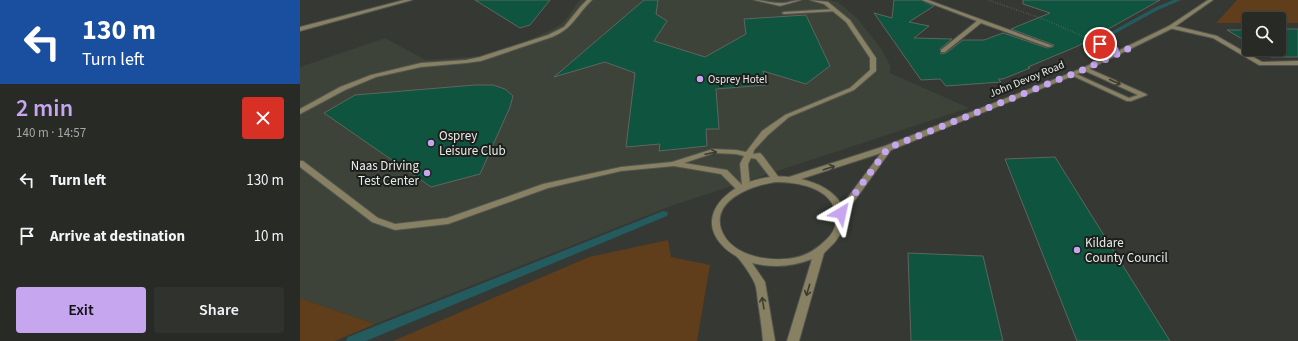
<!DOCTYPE html>
<meta charset="utf-8">
<style>
body{margin:0;font-family:"Source Sans 3",sans-serif;background:#30322e;color:#f1f3f6;height:100vh;display:flex;flex-direction:column;font-size:15px;white-space:nowrap}
*{box-sizing:border-box;margin:0}
p{font-size:13px;color:#a5a7a7}
.icon{flex:none;width:22px;height:22px;fill:none;stroke:currentColor;stroke-width:2;stroke-linecap:round;stroke-linejoin:round}
.map{position:relative;flex:1;overflow:hidden}
.panel{display:flex;flex-direction:column;background:#282a26;width:300px}
.panel>*{flex:none}
.hud{background:#1a4fa0;color:#fff;overflow:hidden}
.tools{position:absolute;left:942px;top:12px;display:grid;gap:8px}
.tools a{display:grid;place-items:center;width:44px;height:44px;border-radius:4px;background:#282a26;box-shadow:0 1px 3px #0004,0 0 0 1px #444643;font-size:20px}
.pin{position:absolute;display:grid;place-items:center;width:34px;height:34px;color:#fff;margin:-17px;border:2px solid #fff;border-radius:50%;box-shadow:0 1px 4px #0007}
.me{position:absolute;width:44px;margin:-22px;rotate:36deg;stroke-linejoin:round;filter:drop-shadow(0 0 3px #0008)}
.turn{display:flex;align-items:center;gap:14px;height:84px;padding:0 16px;font-size:18px}
.turn .icon{width:52px;height:52px;stroke-width:2.5}
.turn b{display:block;font-size:28px;line-height:34px}
.round{display:grid;place-items:center;flex:none;width:42px;height:42px;border-radius:4px;background:#30322e}
.overview{display:flex;align-items:center;justify-content:space-between;height:68px;padding:0 16px}
h1{font-size:24px;font-weight:600;line-height:30px;color:#c7a6f0}
.action{display:flex;gap:8px;margin-top:auto;padding:8px 16px}
.action a{flex:1;height:46px;border-radius:4px;background:#c7a6f0;color:#111;font-size:16px;font-weight:600;line-height:46px;text-align:center}
.action a+a{background:#30322e;color:#f1f3f6}
ul{padding:0;list-style:none}
li{display:flex;align-items:center;gap:12px;height:56px;padding:0 16px}
li div{flex:1}
li b{display:block;font-size:15px}
li em{font-style:normal}
main{display:flex;flex:1;min-height:0}
.map>svg:first-child{display:block}
</style>
<main>
<section class="panel">
<div class="hud">
<div class="turn"><svg class="icon" aria-label="left" viewBox="0 0 24 24"><path d="M17 20v-9H6M10 6l-5 5 5 5"/></svg><div><b>130 m</b>Turn left</div></div>
</div>
<div class="overview"><div><h1>2 min</h1><p>140 m · 14:57</p></div><a class="round" style="background:#d93025;color:#fff"><svg class="icon" aria-label="close" viewBox="0 0 24 24"><path d="M6 6l12 12M18 6L6 18"/></svg></a></div>
<ul>
<li><svg class="icon" aria-label="left" viewBox="0 0 24 24"><path d="M17 20v-9H6M10 6l-5 5 5 5"/></svg><div><b>Turn left</b></div><em>130 m</em></li>
<li><svg class="icon" aria-label="arrive" viewBox="0 0 24 24"><path d="M6 21V4h12l-3 4 3 4H6"/></svg><div><b>Arrive at destination</b></div><em>10 m</em></li>
</ul>
<div class="action"><a>Exit</a><a>Share</a></div>
</section>
<div class="map">
<svg width="998" height="341" viewBox="0 0 998 341">
<rect width="100%" height="100%" fill="#353833"/>
<!-- built -->
<path fill="#3d4338" d="M281 0H529L538 2 558 19 582 50 591 67 590 73 669 108 371 206 75 324 0 298V67L85 38 126 60 180 56 226 41 251 30 264 22 278 2Z"/>
<!-- green -->
<path fill="#603d1b" d="M937 0H998V23H979V19H949V23H916Z
M368 240 371 257 410 265 397 341H93L289 257Z
M0 298 75 324 35 341H0Z"/>
<g fill="none" stroke-linecap="round" stroke-linejoin="round">
<!-- stream -->
<path fill="#245b5f" fill-rule="evenodd" d="M873 0H881L858 10 814 34 809 33 854 8Z
M363 211 367 212 368 214 367 216 66 341H46L48 337Z"/>
</g>
<!-- building -->
<path fill="#0e543e" stroke="#5f6562" d="M175 0H250L230 25 220 28Z
M344 0H358L356 14 367 21 354 41 405 57 446 34 444 19 506 15 530 66 506 84 463 71 466 85 416 89 419 129H406L407 146 359 151 360 144 326 147 335 73 305 62 254 77Z
M594 0H621L634 6 609 22 629 26 614 38 652 39 640 49 641 54 646 53 663 40H684L703 33 747 48 753 47 754 45 711 29 750 13 723 4V0H860L778 46 728 67 730 68 703 79H698L701 82 646 86 640 79 621 80 574 13 592 18Z
M979 29H998V57H971L958 49H979Z
M927 30H949V43Z
M175 85H193L205 89 213 96 210 107 180 174 131 187 24 113 55 95Z
M755 157 870 341H777L705 159Z
M608 253 683 256 703 341H611Z"/>
<g fill="none" stroke-linecap="round" stroke-linejoin="round">
<defs>
<path id="service" d="M454 0C462 0 471 3 479 3 486 4 494 0 501 0L480 6Z
M535 9 537 10V11L484 14 482 13 484 12Z
M871 25 917 36 962 62 998 61V65H959L913 38 869 28 868 27Z
M785 67 846 94 847 95 831 101H827L769 74 770 73H774L829 98 838 95 783 70V68Z"/>
<path id="minor" d="M104 0H112L0 31V27Z
M287 0H292C276 15 274 28 252 37L181 61 166 63 121 67 76 77 45 90 0 114V109L40 87 71 75 121 63 166 60 180 57 248 35 264 27 281 6Z
M510 0 528 2 550 20 576 58V71L554 90 489 117 468 135 454 150 453 154 460 153 463 156 480 179 479 181H473L456 159 451 158 448 164 450 186 449 188H444L440 191 437 190 421 174 374 166 321 171 248 188 148 224 95 230 72 222 0 167V161H3L78 218 95 224 147 218 243 184 321 167 372 162 413 149 436 150 446 152 462 131 485 115 550 88 570 70V58L546 22 524 4ZM414 153 436 154 444 156 440 164 442 185 427 170 384 163Z
M622 0H628L753 46 748 47 681 23 645 52H641V50L677 21Z"/>
<path id="tertiary" d="M908 0H913L873 28 787 70 591 150 545 214 546 220 543 230 535 242 524 253 499 341H487L512 259C492 267 472 268 452 263L465 282 475 341H463C462 328 460 315 458 302 457 296 457 289 455 284 453 278 441 260 436 256 431 253 426 250 422 245 405 227 411 207 429 193 445 180 469 175 489 177L585 146 783 68 869 26ZM581 153 542 205C533 190 518 183 501 179ZM476 182C498 182 534 188 536 216 537 225 533 234 526 240 518 248 509 254 498 257 474 263 431 258 421 229 412 199 454 185 476 182Z"/>
</defs>
<!-- service casing -->
<use href="#service" stroke="#525550" stroke-width="2"/>
<!-- minor casing -->
<use href="#minor" stroke="#525550" stroke-width="2"/>
<!-- tertiary casing -->
<use href="#tertiary" stroke="#525550" stroke-width="2"/>
<!-- path -->
<path stroke="#6c6f6a" stroke-width="1.5" stroke-dasharray="0.5 2" stroke-linecap="butt" d="M688 0 746 20 798 43"/>
<!-- service -->
<use href="#service" fill="#878063" fill-rule="evenodd"/>
<!-- minor -->
<use href="#minor" fill="#878063" fill-rule="evenodd"/>
<!-- tertiary -->
<use href="#tertiary" fill="#878063" fill-rule="evenodd"/>
</g>
<!-- one-way arrows -->
<defs><path id="oneway-shaft" d="M-6 0H5M1.5-3L5.5 0L1.5 3" fill="none" stroke-width="1.6" stroke-linecap="round" stroke-linejoin="round"/></defs>
<g stroke="#3d3c31">
<use href="#oneway-shaft" transform="translate(815 82) rotate(24)"/>
<use href="#oneway-shaft" transform="translate(411 153) rotate(-12)"/>
<use href="#oneway-shaft" transform="translate(529 168) rotate(-18)"/>
<use href="#oneway-shaft" transform="translate(508 290) rotate(106)"/>
<use href="#oneway-shaft" transform="translate(463 303) rotate(-99)"/>
</g>
<g fill="none" stroke-linecap="round" stroke-linejoin="round">
<!-- route -->
<path stroke="#c7a6f0" stroke-width="7" stroke-dasharray="0 12.6" d="M541 213 588 148 785 69 828 49 814 50 800 44"/>
</g>
<!-- markers -->
<g fill="#c7a6f0" stroke="#1d1f1c" stroke-width="1.5">
<circle cx="400" cy="79" r="4"/>
<circle cx="131" cy="143" r="4"/>
<circle cx="127" cy="173" r="4"/>
<circle cx="777" cy="250" r="4"/>
</g>
<g text-anchor="middle" dominant-baseline="central" stroke-width="4" stroke-linejoin="round" paint-order="stroke">
<!-- far-poi labels -->
<g font-size="11" fill="#e9ebe8" stroke="#1d1f1c" text-anchor="start">
<text x="408" y="79">Osprey Hotel</text>
</g>
<!-- far-street labels -->
<g font-size="11" fill="#e9ebe8" stroke="#1d1f1c">
<text transform="translate(727 79) rotate(-22)">John Devoy Road</text>
</g>
<!-- poi labels -->
<g font-size="13" fill="#e9ebe8" stroke="#1d1f1c" text-anchor="start">
<text x="139" y="136">Osprey<tspan x="139" dy="15">Leisure Club</tspan></text>
<text x="119" y="166" text-anchor="end">Naas Driving<tspan x="119" dy="15">Test Center</tspan></text>
<text x="785" y="243">Kildare<tspan x="785" dy="15">County Council</tspan></text>
</g>
</g>
</svg>
<div class="tools">
<a><svg class="icon" aria-label="search" viewBox="0 0 24 24"><circle cx="10" cy="10" r="6"/><path d="M15 15l6 6"/></svg></a>
</div>
<div class="pin" style="left:800px;top:44px;background:#d93025"><svg class="icon" aria-label="arrive" viewBox="0 0 24 24"><path d="M6 21V4h12l-3 4 3 4H6"/></svg></div>
<svg class="me" style="left:541px;top:213px" viewBox="-20 -20 40 40"><path d="M0-17L14 15 0 8-14 15z" fill="#c7a6f0" stroke="#fff" stroke-width="4"/></svg>
</div>
</main>
